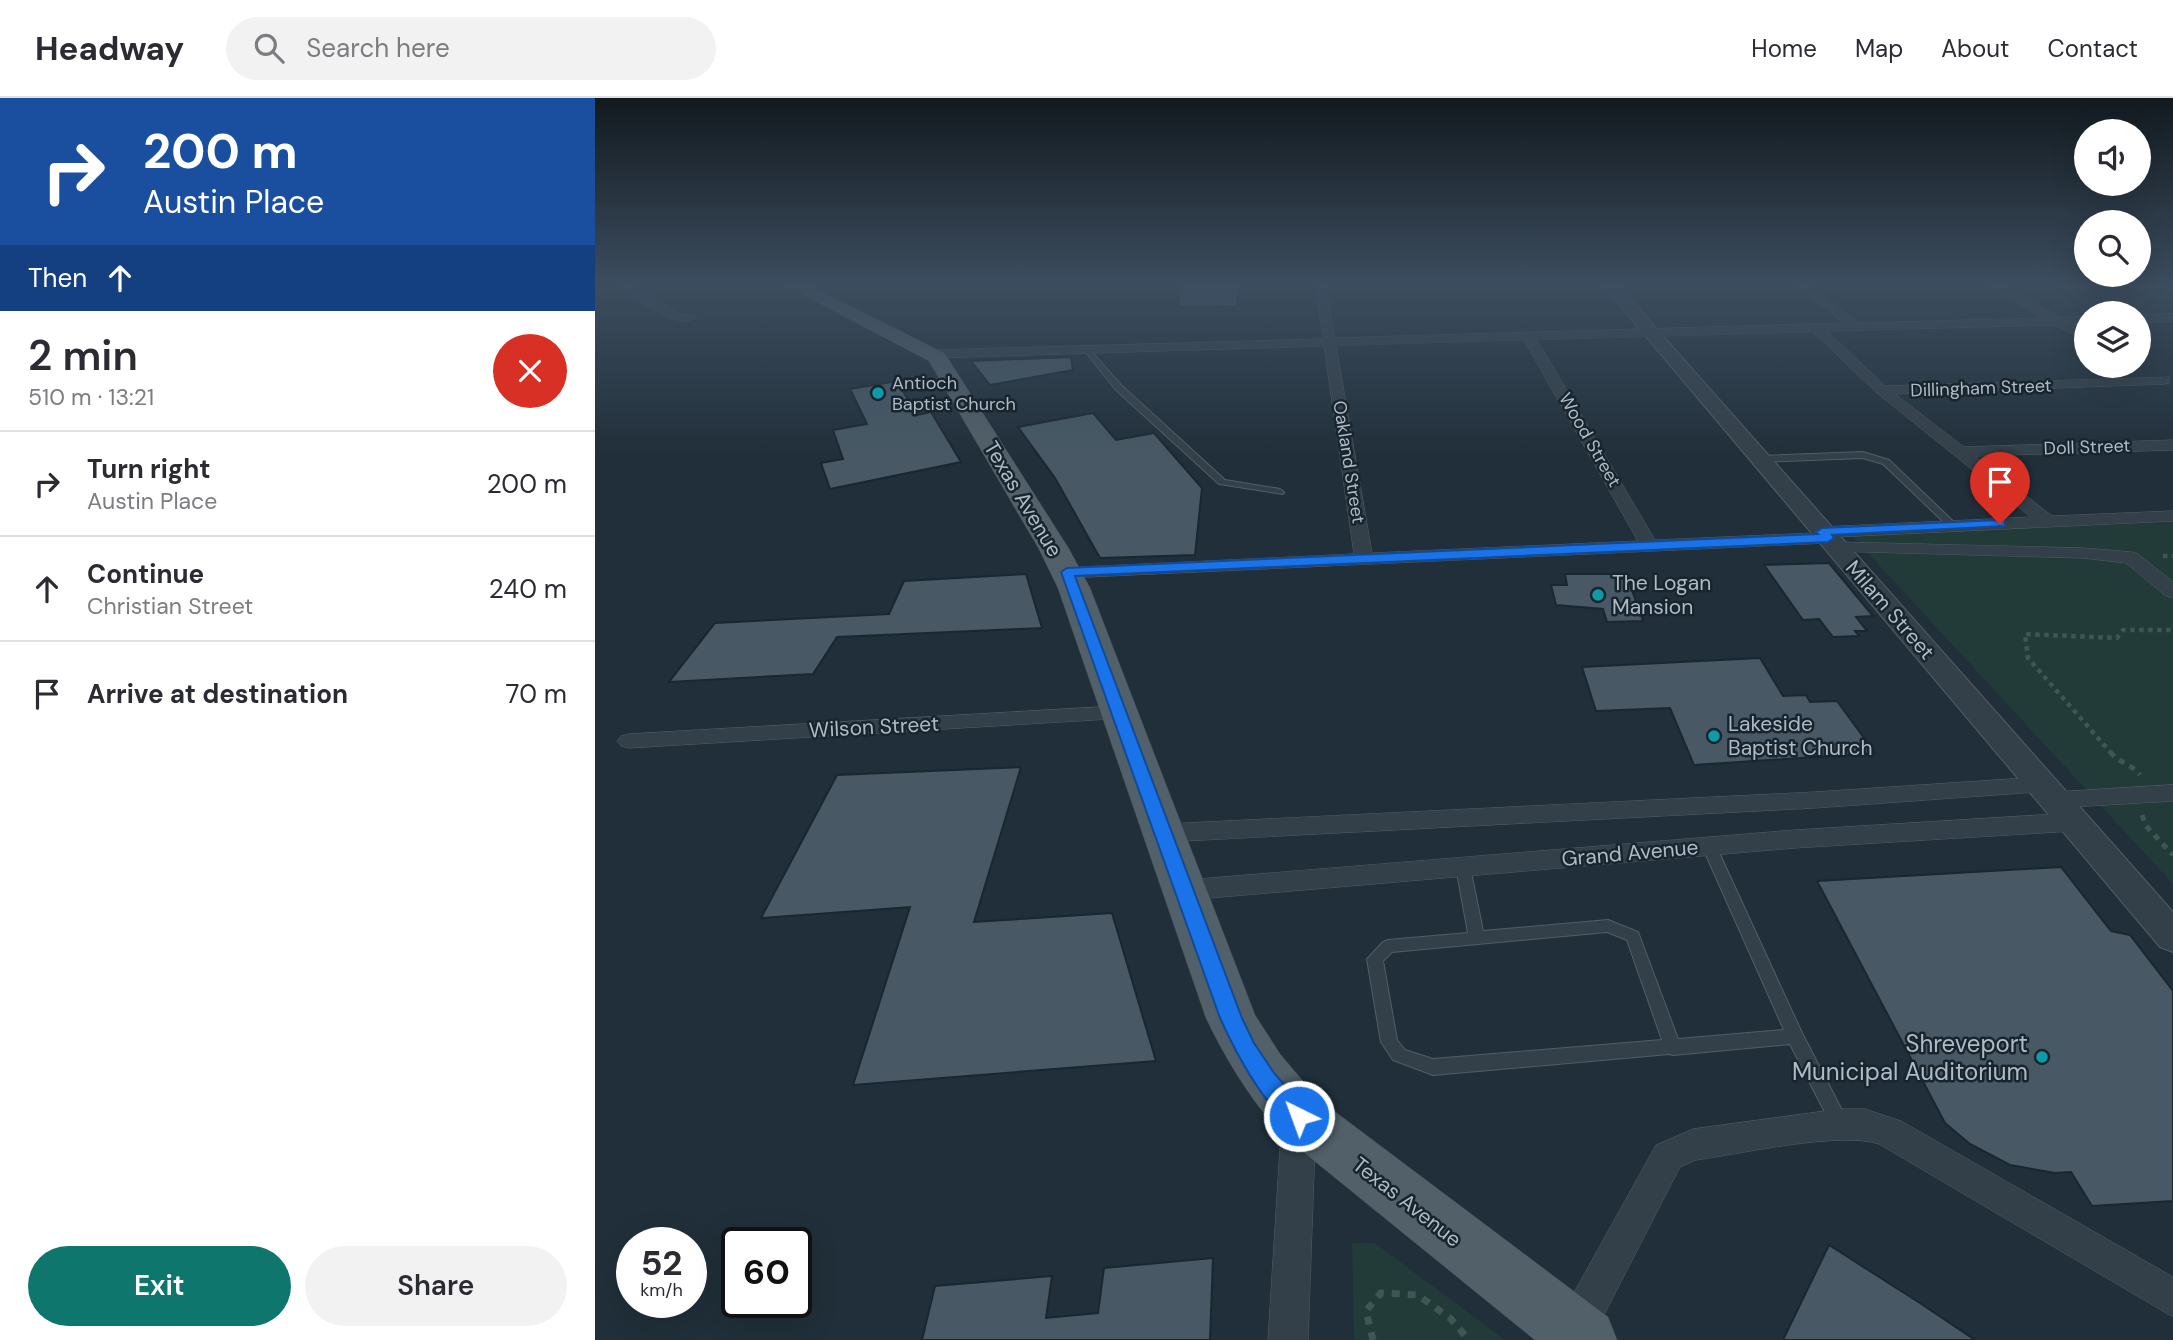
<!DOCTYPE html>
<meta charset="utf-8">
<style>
body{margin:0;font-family:"DM Sans",sans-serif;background:#f2f2f3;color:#2b2b33;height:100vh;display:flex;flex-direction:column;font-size:26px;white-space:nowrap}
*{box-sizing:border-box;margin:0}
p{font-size:23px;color:#7c7c81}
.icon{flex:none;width:38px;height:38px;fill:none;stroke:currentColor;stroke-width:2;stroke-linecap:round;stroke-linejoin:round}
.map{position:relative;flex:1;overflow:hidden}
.panel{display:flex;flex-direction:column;background:#fff;width:595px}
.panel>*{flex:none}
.guide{background:#1a4fa0;color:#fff;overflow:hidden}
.buttons{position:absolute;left:1479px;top:21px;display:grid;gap:14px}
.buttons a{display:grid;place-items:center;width:77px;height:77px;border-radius:50%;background:#fff;box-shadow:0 7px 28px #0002;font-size:35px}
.speed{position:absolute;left:21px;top:1129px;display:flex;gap:14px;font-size:35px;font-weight:700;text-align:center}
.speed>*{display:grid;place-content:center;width:91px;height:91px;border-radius:50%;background:#fff;box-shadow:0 7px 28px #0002;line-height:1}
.speed small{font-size:18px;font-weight:400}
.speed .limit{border:4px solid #111;border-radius:10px;background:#fff;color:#111}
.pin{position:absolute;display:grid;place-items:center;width:60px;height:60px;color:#fff;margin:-72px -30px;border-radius:50% 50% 50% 0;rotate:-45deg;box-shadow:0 0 7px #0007}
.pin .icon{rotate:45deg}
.me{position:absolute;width:77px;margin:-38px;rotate:318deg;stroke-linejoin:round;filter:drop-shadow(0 0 5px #0008)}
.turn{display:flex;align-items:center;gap:24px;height:147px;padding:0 28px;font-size:32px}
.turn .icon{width:91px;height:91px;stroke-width:2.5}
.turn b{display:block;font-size:49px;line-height:60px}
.then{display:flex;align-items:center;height:66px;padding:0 28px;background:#0003;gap:14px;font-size:26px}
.round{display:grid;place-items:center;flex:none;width:74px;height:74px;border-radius:37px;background:#f2f2f3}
.summary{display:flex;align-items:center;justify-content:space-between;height:119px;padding:0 28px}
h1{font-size:42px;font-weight:600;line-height:52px}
.cta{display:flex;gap:14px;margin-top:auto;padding:14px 28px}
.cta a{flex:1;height:80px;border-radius:42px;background:#0f766e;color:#fff;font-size:28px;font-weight:600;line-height:80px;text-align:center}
.cta a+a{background:#f2f2f3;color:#2b2b33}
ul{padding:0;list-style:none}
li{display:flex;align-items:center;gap:21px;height:105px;padding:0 28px;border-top:2px solid #e1e1e2}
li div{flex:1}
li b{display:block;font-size:26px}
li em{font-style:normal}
header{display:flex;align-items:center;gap:42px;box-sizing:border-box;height:98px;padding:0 35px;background:#fff;border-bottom:2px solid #e1e1e2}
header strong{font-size:33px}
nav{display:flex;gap:38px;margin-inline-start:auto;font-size:24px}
.search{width:490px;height:63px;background:#f2f2f3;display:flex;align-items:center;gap:18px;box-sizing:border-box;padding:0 24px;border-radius:38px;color:#7c7c81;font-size:26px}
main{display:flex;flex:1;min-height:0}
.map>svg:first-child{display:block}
</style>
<header>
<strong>Headway</strong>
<div class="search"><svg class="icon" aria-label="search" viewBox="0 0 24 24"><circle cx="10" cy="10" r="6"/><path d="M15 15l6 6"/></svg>Search here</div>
<nav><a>Home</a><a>Map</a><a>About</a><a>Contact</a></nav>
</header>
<main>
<section class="panel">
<div class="guide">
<div class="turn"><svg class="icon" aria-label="right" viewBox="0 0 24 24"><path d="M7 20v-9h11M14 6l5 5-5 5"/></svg><div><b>200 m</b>Austin Place</div></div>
<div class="then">Then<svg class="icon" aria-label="ahead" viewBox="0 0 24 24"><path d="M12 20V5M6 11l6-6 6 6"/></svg></div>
</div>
<div class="summary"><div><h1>2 min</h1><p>510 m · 13:21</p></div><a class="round" style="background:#d93025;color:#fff"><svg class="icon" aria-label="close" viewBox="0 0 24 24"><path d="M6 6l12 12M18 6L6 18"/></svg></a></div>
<ul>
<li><svg class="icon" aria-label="right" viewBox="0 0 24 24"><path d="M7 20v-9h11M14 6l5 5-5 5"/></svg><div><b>Turn right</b><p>Austin Place</p></div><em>200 m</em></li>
<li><svg class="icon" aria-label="ahead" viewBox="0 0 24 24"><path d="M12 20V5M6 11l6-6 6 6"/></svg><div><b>Continue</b><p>Christian Street</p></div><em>240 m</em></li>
<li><svg class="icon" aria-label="arrive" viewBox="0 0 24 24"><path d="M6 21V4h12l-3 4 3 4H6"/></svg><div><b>Arrive at destination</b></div><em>70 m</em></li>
</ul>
<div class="cta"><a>Exit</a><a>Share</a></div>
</section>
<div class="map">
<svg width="1578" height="1242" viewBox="0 0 1578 1242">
<rect width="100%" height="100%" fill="#202f39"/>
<!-- green -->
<path fill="#223a38" d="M1578 423V786L1257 438Z
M757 1145H780L910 1242H759Z"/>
<!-- building -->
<path fill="#485965" stroke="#1b2730" stroke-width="2" d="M585 185H645L642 208 583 209Z
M476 259 478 272 395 287 376 263Z
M302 283 322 317 336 314 366 364 235 391 226 365 248 361 238 332 272 326 255 291Z
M498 315 521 342 559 335 607 390 600 457 505 460 460 380 423 329Z
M1234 465 1278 518 1261 519 1272 533H1260L1264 538 1238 539 1224 521 1208 522 1169 467Z
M431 476 447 530 242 539 218 576 74 584 120 525 294 516 309 483Z
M970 476H1024L1026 481H1033L1048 523 1012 524 1008 511 961 507 956 487H972Z
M1165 560 1188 598 1211 597 1215 604 1242 603 1280 655 1099 667 1075 610 1001 613 987 569Z
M426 669 379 824 517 815 561 963 258 987 315 809 166 820 242 677Z
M1466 769 1516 833 1535 837 1578 893V1103L1497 1108 1476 1074 1460 1075 1415 1067 1375 1046 1350 1025 1222 783Z
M1234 1147 1328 1207 1380 1242H1188Z
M618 1160 615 1242H327L340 1188 457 1178 451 1220 503 1215 509 1170Z"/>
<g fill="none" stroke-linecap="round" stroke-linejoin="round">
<defs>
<path id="service" d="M490 251H494L526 287 630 382 685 391 689 394 688 396 624 386 520 291 490 253Z
M1268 354 1294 362 1361 426V430H1355L1288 366 1268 360 1165 364 1161 361 1165 358Z
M1114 743 1119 744 1121 748 1207 935 1251 1020 1254 1026 1251 1032 1245 1034 1239 1032 1195 946 1078 957 1074 956 838 977 798 962 786 944 772 861 788 844 793 842 873 835 861 769 863 765H873L875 769 888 833 1013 822 1043 834 1083 941 1189 932 1107 748 1109 744ZM1012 834 1032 842 1067 942 838 961 810 952 802 942 788 863 797 854Z"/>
<path id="minor" d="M29 185H41L38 189 84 215 102 219C82 234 45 202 27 191Z
M720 185H730L740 240 1249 225 1199 185H1211L1264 225 1448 220 1390 185H1403L1465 219 1491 218V226H1477L1491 234V243L1460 227 1232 233 1290 288 1574 279V285L1569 286 1300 296 1369 349 1578 342V352L1380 358 1457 418 1578 413V423L1241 439 1239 444 1233 445 472 480 463 474 465 470 759 456 729 248 339 260 333 256 339 252 728 241ZM1218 234 1282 295 1436 419 1227 429 1221 430 1219 435 1060 442 942 242ZM929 242 1043 443 777 455 741 248Z
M1578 216V224H1544V217Z
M1241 444 1488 450 1536 454 1543 456 1578 484V500L1571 498 1531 465 1488 460 1235 453 1232 449 1235 445Z
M524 608 535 615 532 620 34 650 26 648 22 643 26 638 34 636Z
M1447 679 1456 681 1459 687 1456 693 1220 710 570 744 561 741 557 735 561 729 570 726 1220 694Z
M1578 687V703L1460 710 1451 708 1448 702 1451 696 1460 694Z
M1479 715 1488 718 1492 724 1488 730 1479 733 1200 750 591 802 581 799 577 792 581 785 591 782 1200 732Z
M704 1003 716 1007 721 1018 713 1242H673L687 1018 692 1007Z
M1245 1011H1270L1306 1023 1578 1179V1219L1284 1046C1245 1033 1145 1056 1101 1062L1085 1069 996 1242H965L960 1232 966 1218 1061 1047 1098 1031Z"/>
<path id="tertiary" d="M1006 185H1021L1578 814V854L1565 849Z"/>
<path id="primary" d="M186 185H209L349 255 352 259 474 451 495 490 660 917 685 956 723 1001 1013 1219 1022 1242H940L685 1035C655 1000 631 962 611 920L463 490 444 451 334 263Z"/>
</defs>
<!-- service casing -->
<use href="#service" stroke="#515e67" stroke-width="2"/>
<!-- minor casing -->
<use href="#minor" stroke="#515e67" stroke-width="1"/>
<!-- tertiary casing -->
<use href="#tertiary" stroke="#515e67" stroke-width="2"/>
<!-- primary casing -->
<use href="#primary" stroke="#404c56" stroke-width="1"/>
<!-- path-far2 -->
<path stroke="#405655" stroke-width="4.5" stroke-dasharray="4.5 4.5" stroke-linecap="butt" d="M1568 458H1578
M1517 656 1433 560 1430 536 1522 540 1528 532H1578"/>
<!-- path-far1 -->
<path stroke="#405655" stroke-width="5" stroke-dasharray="6 6" stroke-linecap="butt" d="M1515 654C1524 665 1537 666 1545 677
M1547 717 1551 728 1578 757"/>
<!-- path -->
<path stroke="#405655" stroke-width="7" stroke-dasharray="8 8" stroke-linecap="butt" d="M778 1242 771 1213 786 1195 823 1197 856 1221 874 1242"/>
<!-- service -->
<use href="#service" fill="#344049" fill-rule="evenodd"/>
<!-- minor -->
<use href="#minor" fill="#344049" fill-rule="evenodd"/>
<!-- tertiary -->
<use href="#tertiary" fill="#344049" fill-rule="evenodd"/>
<!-- primary -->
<use href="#primary" fill="#526069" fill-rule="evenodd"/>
</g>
<!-- sky -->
<linearGradient id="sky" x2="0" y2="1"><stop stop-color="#121a1f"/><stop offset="0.52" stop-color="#3c4d5f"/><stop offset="1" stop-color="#3c4d5f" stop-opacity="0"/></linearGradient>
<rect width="1578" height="359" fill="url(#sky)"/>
<!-- route -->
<path fill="#1a73e8" stroke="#114b97" stroke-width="2" d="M1405 422 1410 423V428L1237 437 1239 440 1233 444 480 478 647 920 659 945 679 975 716 1018 712 1026 704 1029C672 1017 639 951 625 920L466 474 472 470 1223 436 1221 434 1227 430Z"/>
<!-- markers -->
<g fill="#0f9aa8" stroke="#19252e" stroke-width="2.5">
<circle cx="283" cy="295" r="7"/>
<circle cx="1003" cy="497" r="7"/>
<circle cx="1119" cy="638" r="7"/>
<circle cx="1447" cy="959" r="7"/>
</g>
<g text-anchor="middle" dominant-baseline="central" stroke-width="5" stroke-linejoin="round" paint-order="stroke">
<!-- far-poi labels -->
<g font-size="18" fill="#aebbc6" stroke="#19252e" text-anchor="start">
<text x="297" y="285">Antioch<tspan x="297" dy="21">Baptist Church</tspan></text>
</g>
<!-- far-street labels -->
<g font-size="18" fill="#aebbc6" stroke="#19252e">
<text transform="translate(1386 290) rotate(-2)">Dillingham Street</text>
<text transform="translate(995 342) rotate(60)">Wood Street</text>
<text transform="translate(1492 349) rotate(-2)">Doll Street</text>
<text transform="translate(754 364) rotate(81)">Oakland Street</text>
</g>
<!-- street labels -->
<g font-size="21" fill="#aebbc6" stroke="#19252e">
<text transform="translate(428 401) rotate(59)">Texas Avenue</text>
<text transform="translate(1295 512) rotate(49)">Milam Street</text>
<text transform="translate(279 629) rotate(-3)">Wilson Street</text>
<text transform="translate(1035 755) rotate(-5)">Grand Avenue</text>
<text transform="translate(812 1104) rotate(38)">Texas Avenue</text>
</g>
<!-- poi labels -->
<g font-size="21" fill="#aebbc6" stroke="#19252e" text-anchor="start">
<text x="1017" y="485">The Logan<tspan x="1017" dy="24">Mansion</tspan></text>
<text x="1133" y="626">Lakeside<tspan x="1133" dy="24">Baptist Church</tspan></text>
</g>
<!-- near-poi labels -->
<g font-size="24" fill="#aebbc6" stroke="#19252e" text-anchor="end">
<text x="1433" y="945">Shreveport<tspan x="1433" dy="28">Municipal Auditorium</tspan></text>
</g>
</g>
</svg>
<div class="buttons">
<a><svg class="icon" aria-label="sound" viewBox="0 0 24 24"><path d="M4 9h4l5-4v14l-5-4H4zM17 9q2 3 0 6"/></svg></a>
<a><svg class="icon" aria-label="search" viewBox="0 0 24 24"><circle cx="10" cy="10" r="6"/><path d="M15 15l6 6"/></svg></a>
<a><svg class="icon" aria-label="layers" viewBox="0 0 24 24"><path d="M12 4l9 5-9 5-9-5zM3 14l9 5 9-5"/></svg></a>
</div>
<div class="speed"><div>52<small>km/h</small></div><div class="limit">60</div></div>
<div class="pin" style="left:1405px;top:426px;background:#d93025"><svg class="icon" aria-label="arrive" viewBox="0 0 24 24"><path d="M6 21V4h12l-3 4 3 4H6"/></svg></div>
<svg class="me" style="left:704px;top:1018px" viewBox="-20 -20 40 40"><circle r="17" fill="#1a73e8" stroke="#fff" stroke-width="3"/><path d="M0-11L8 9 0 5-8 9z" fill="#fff"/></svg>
</div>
</main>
